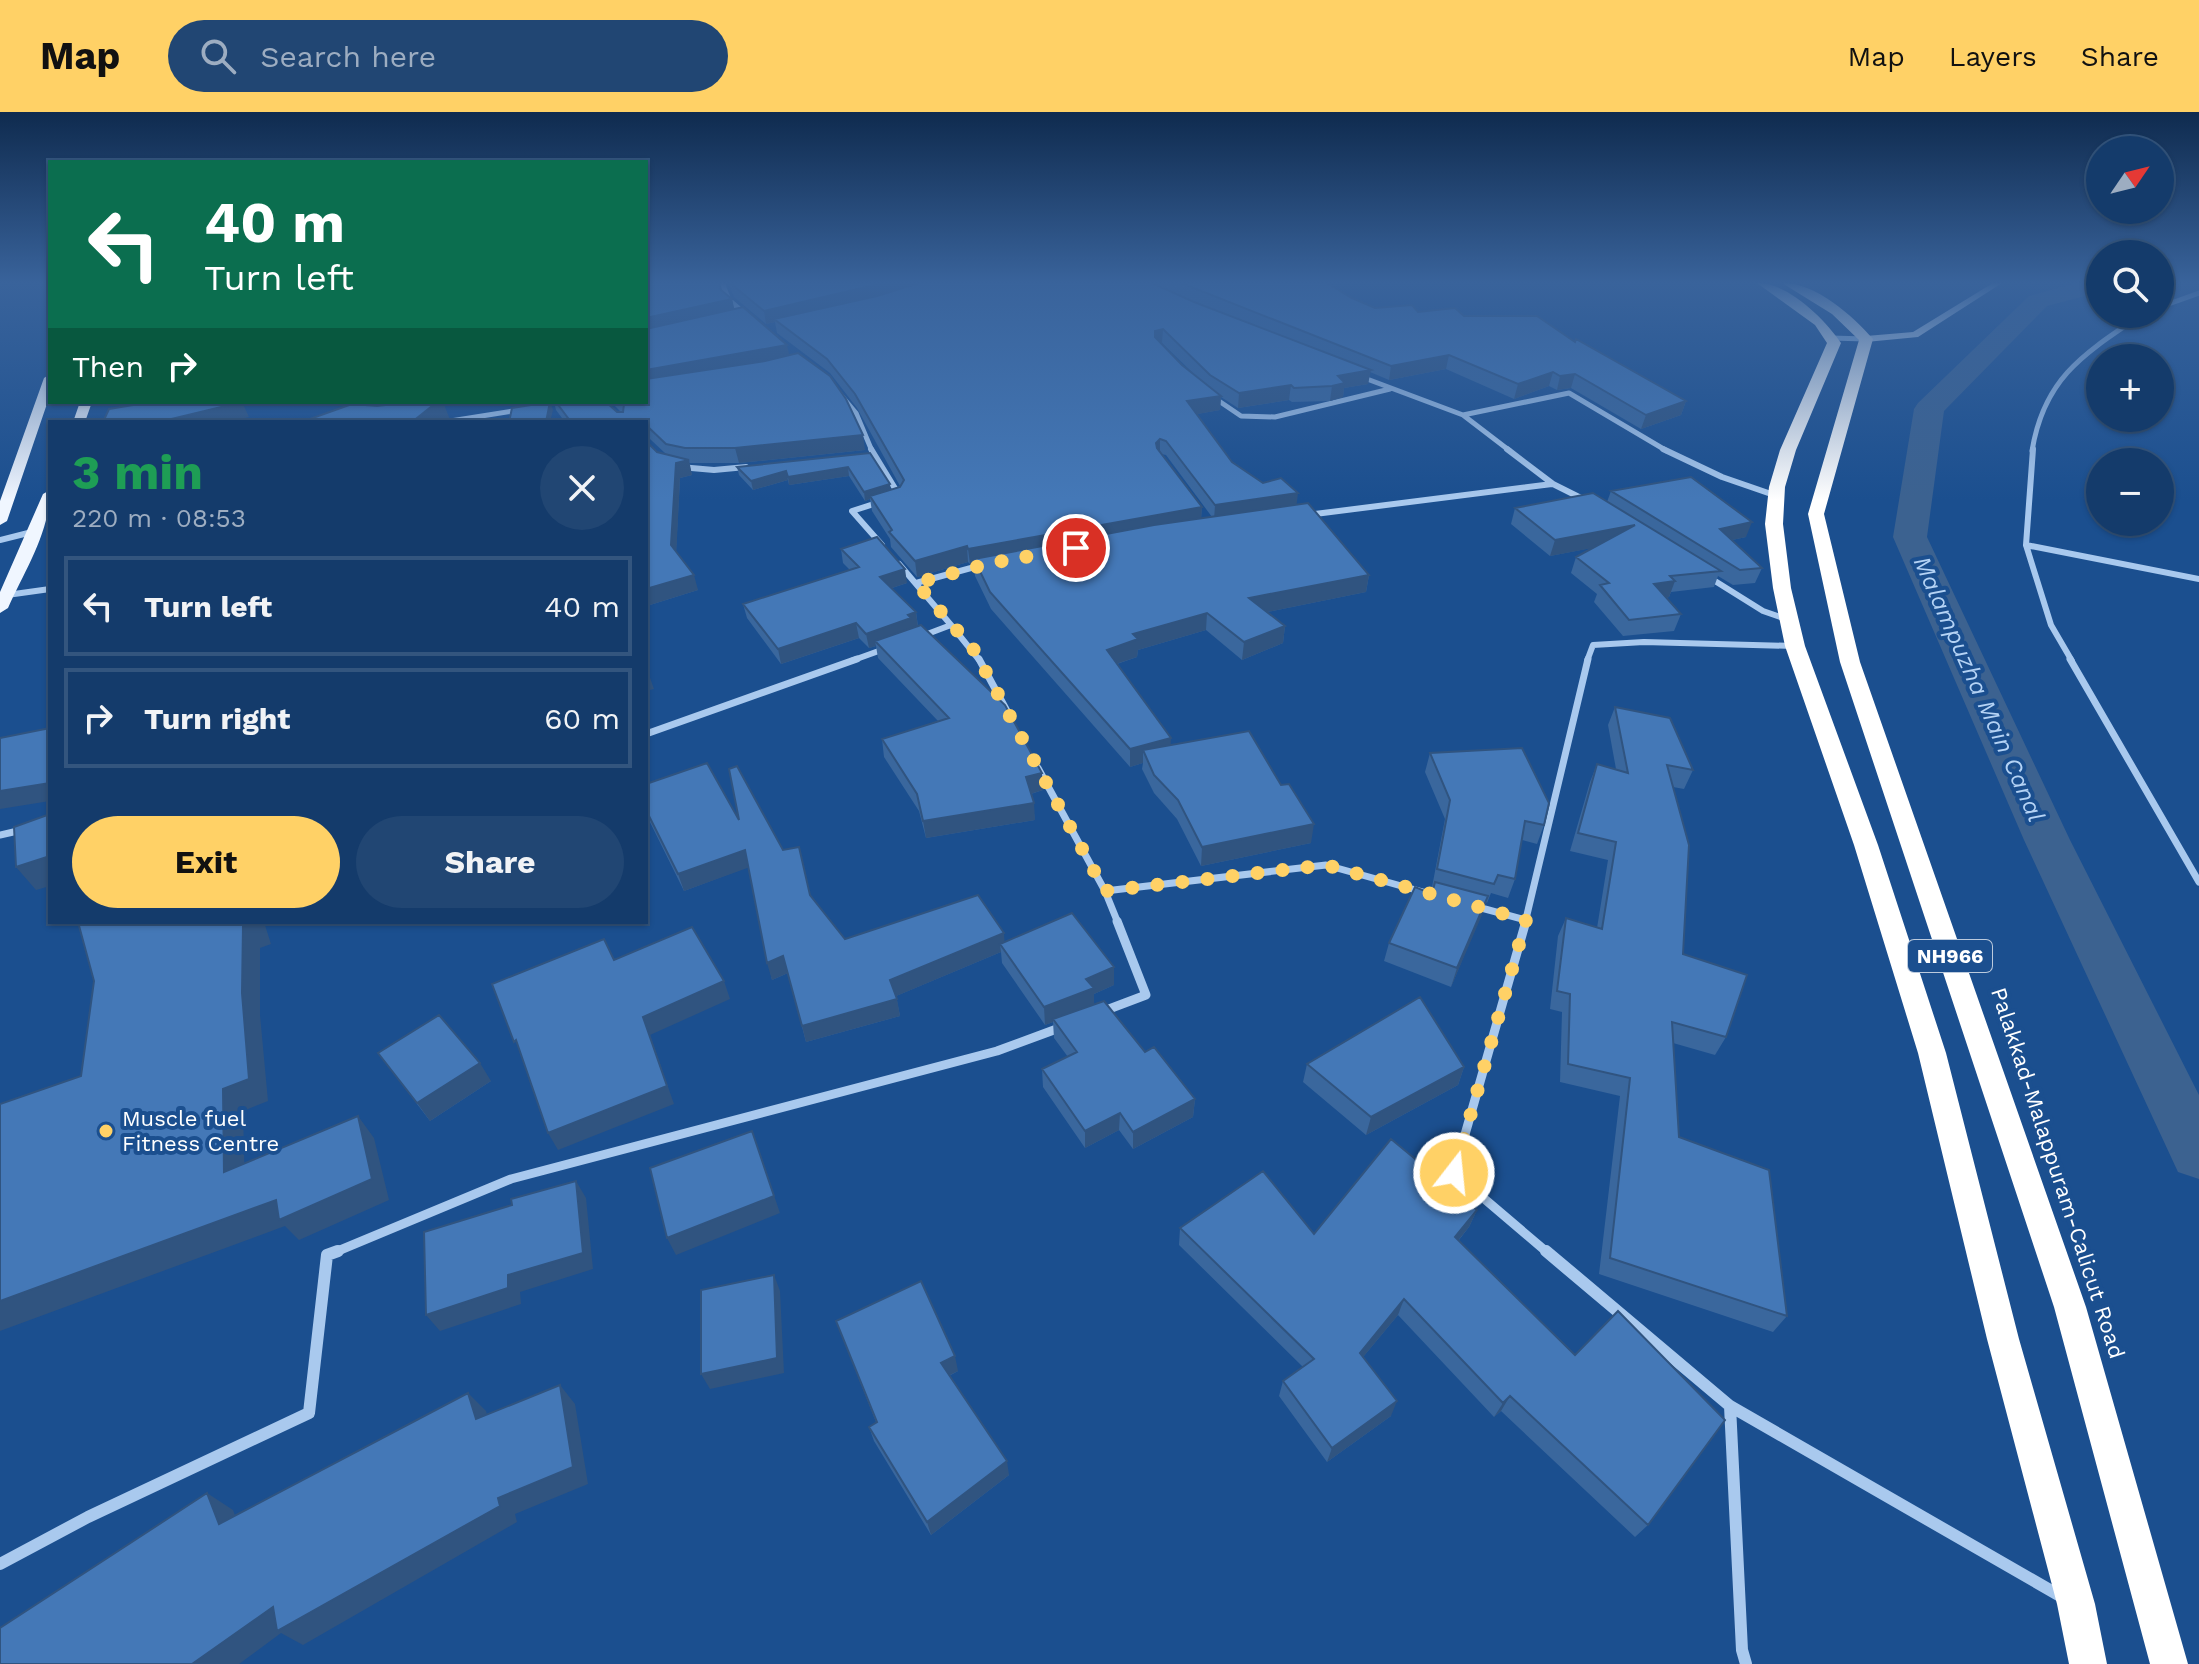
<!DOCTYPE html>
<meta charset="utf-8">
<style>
body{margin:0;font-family:"Work Sans",sans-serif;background:#214673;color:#f1f3f6;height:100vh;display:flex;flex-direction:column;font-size:30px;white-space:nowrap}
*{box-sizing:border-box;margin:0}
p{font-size:26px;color:#9dadc1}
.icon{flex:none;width:44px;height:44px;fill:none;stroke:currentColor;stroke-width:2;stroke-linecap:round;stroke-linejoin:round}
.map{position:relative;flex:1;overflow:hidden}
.panel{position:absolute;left:48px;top:308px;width:600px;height:504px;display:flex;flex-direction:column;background:#143b6b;border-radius:0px;box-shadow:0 2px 6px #0004,0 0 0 2px #33557e}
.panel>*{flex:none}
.top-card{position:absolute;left:48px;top:48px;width:600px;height:244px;border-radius:0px;box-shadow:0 2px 6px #0004,0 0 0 2px #33557e;background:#0b6e4f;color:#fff;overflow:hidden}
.needle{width:52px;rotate:55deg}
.controls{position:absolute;left:2086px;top:24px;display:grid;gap:16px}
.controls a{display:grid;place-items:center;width:88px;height:88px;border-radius:50%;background:#143b6b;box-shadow:0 2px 6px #0004,0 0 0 2px #33557e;font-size:40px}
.pin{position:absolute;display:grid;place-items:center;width:68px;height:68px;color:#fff;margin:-34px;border:4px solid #fff;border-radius:50%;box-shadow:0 2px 8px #0007}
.me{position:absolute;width:88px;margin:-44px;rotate:16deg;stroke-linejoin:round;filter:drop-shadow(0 0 6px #0008)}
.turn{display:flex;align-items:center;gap:28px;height:168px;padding:0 24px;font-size:36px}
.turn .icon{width:104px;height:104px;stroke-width:2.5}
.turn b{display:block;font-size:56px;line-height:68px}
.then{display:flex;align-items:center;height:76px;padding:0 24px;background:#0003;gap:16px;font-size:30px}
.round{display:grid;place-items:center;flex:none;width:84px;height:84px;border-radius:42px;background:#214673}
.overview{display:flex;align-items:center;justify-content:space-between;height:136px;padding:0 24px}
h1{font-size:48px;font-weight:700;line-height:60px;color:#1e9e55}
.button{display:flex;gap:16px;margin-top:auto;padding:16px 24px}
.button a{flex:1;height:92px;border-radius:48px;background:#ffd166;color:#111;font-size:32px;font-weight:700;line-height:92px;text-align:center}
.button a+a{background:#214673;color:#f1f3f6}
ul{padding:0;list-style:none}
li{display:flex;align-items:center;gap:24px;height:100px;margin:0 16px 12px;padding:0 8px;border:4px solid #33557e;border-radius:0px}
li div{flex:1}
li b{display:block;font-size:30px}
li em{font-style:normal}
header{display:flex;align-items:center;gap:48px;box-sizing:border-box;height:112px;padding:0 40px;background:#ffd166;color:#111}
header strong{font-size:38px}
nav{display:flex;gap:44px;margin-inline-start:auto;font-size:28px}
.search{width:560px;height:72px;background:#214673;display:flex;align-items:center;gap:20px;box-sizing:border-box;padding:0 28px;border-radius:44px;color:#9dadc1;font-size:30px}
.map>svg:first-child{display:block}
</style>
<header>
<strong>Map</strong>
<div class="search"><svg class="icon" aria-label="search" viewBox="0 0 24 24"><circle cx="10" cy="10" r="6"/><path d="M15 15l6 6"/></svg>Search here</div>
<nav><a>Map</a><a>Layers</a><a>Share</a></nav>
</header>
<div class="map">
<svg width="2199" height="1552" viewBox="0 0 2199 1552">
<rect width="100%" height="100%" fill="#1b4f8f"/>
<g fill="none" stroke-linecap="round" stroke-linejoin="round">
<!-- canal -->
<path fill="#3c6290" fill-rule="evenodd" d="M2076 171H2100V180L2047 194 1944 299 1927 425 2070 728 2199 983V1067L2178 1060 2024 728 1893 425 1914 297 1918 291 2029 184Z"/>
<!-- street-far4 -->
<path stroke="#a9c9ee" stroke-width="5" d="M722 171 729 188 744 201
M2160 195 2199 181
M1831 226 1866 227
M1359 264 1463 303 1510 339
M840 282 856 301 872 339
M1213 285 1241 304 1275 305 1390 277
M1463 303 1569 281 1667 339
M444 310 520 298
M2032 339C2044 265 2085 241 2143 202"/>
<!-- street-far3 -->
<path stroke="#a9c9ee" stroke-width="6" d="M871 337 899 383
M1507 337 1553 372 1587 389
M1663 337 1722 365 1777 384
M680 355 714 358 746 355
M880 390 852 399 882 433
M1307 403 1552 372
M0 428 36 419
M2026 433 2033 337
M899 452 951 513 922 524
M1707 464 1763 499 1786 507
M916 471 982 453
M7 483 50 477
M951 513 980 549
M851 549 887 536
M1587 549 1593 533 1644 530 1794 534
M2072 549 2051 513 2026 433 2199 467"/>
<!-- street-far2 -->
<path stroke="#a9c9ee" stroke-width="7" d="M979 547 1007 599
M2070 547 2199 770
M646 622 857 547
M1038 656 1105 779 1326 753 1423 780
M0 723 22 718
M1105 779 1118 811
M1474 794 1526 808
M1525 811 1588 547"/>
<!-- street-far1 -->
<path stroke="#a9c9ee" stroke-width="9" d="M1526 809 1454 1061 1548 1141
M1101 900 1146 883 1117 809
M333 1141 511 1067 997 939 1062 915"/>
<!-- street -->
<path stroke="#a9c9ee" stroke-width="12" d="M1546 1139 1730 1294 2062 1485
M1730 1294 1742 1538 1746 1552
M0 1452 88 1405 309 1301 327 1143 338 1139"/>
<!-- secondary -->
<path fill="#d6e6fa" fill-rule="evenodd" d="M1993 171H2002L1918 225 1866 230 1861 227 1866 224 1913 220Z"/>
<!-- primary -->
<path fill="#f0f6ff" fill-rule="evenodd" d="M50 262V283L7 409 0 413V389L44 266Z
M80 290H92L85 310H73Z
M50 378C50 420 25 458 8 496L0 501V480L43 382Z"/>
<!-- highway -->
<path fill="#fff" fill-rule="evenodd" d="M1757 171C1787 170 1825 207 1841 231L1796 338 1785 375 1783 412 1791 476 1805 534 1878 733 1946 941 2019 1227 2095 1492 2107 1552H2069L2057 1492 1987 1227 1918 941 1854 733 1785 534 1773 476 1765 412 1769 375 1780 338 1827 231 1815 213Z
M1782 171C1815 170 1852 203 1873 227L1824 402 1860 550 2086 1195 2188 1552H2150L2054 1195 1840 550 1808 402 1859 228 1832 202Z"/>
</g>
<!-- wall -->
<path fill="#3a679d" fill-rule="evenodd" d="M728 171H1327L1352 186 1375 196 1464 204 1575 230 1686 289 1681 303 1641 317 1571 276 1557 278 1549 274 1514 287 1446 257 1389 268 1370 260 1368 272 1344 276 1343 285 1330 289 1292 290 1289 288 1238 296 1221 285 1220 298 1197 302 1232 350 1297 393 1369 463 1366 480 1267 500 1285 514 1283 531 1242 548 1206 518 1138 538 1137 545 1117 552 1170 634 1311 731 1201 754 1177 707 1154 681 1142 657 1143 651 1130 655 991 497 975 464 974 452H970L968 450 917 465 891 435 890 427 872 399 870 387 865 389 849 364 789 373 788 368 753 378 739 363 737 355 870 341 890 372V378L900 374 857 296 830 261 777 221 775 210 766 212 734 185ZM1161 231H1162L1195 263 1182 253ZM1161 342 1166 343 1212 405 1201 406 1202 395Z
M721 178 732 187 734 197 789 243 865 338 739 351H689L692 363 680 366 676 439 698 478 650 493 646 486V329L657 340 666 342 650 327H646V310H565L556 298 554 290H607L617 300H621L611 290H646Z
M1611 379 1746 425 1732 428 1762 456 1755 471 1733 473 1718 464 1714 475 1671 480 1669 485 1666 486 1681 502 1674 519 1623 524 1594 490 1597 482 1571 461 1576 445 1591 436 1550 444 1511 412 1515 396 1607 390Z
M841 437 907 471 892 476 916 500 918 514 1043 678 1031 682 1035 708 926 726 919 699 884 645 882 627 938 609 878 546 876 534 869 536 859 526 781 552 747 506 743 492 850 458 843 451Z
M1615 595 1693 658 1684 677 1673 675 1683 842 1726 925 1715 943 1673 931 1679 1025 1787 1204 1773 1220 1599 1162 1620 984 1560 970 1562 900 1550 897 1558 824 1566 806 1597 816 1608 748 1570 739 1590 670 1597 652 1616 657 1608 613Z
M1430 641 1544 713 1537 732 1522 728 1515 767 1508 786 1491 781 1487 791 1486 790 1451 875 1384 849 1389 831 1431 781 1433 776 1432 775 1445 707 1425 660Z
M646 672 739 708 783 738 810 783 845 827 1004 821V830L1114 873 1094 882V892L1195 987 1193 1005 1133 1037 1119 1018 1085 1036 1043 975 1042 957 1068 945 1054 926 1053 910 1045 913 1002 851 1001 840 896 884 900 904 806 930 788 861 772 868 748 755 684 779 646 702Z
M378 941 491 969 430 1009Z
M1307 952 1464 955 1458 973 1366 1023 1303 970Z
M1477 1098 1469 1115 1459 1128 1648 1413 1635 1425 1501 1299 1494 1305 1398 1203 1363 1245 1391 1304 1327 1350 1279 1284 1283 1269 1303 1255 1179 1133 1180 1116 1314 1122Z
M836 1209 958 1259 949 1264 1009 1363 931 1423 874 1329 869 1315 876 1310Z"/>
<!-- shaded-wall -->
<path fill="#305480" d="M883 171H925L876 187 774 207 775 210 766 212 764 199Z
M732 187 735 200 646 220V206Z
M1163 217 1162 231 1154 233 1155 219Z
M787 233 790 246 646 272V258Z
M1449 243 1446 257 1389 268 1391 254Z
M1371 258 1368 272 1344 276 1343 285 1330 289 1332 274 1338 264Z
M1553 260 1549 274 1514 287 1518 272Z
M1575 262 1571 276 1557 278 1560 264Z
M1291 273 1289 288 1238 296 1239 281Z
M1221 284 1220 298 1187 304V289Z
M1686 289 1681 303 1641 317 1646 303Z
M242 290 249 305 228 310H159Z
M437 290H443L451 310H412Z
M517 290H536L518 293Z
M550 290 553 298 550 310H546Z
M863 323 865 338 739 351 735 336Z
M1160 327V341L1155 345 1156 331Z
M689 348 692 363 680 366 676 448 671 433 676 351Z
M848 355 849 364 789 373 788 365Z
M786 359 788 368 753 378 751 369Z
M890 372 891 381 870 384V387L865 389 864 380Z
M1298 381 1296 397 1214 408 1215 393Z
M1202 395 1201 410 974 447V452H970L968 437Z
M1752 410 1746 425 1714 432 1720 417Z
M1635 413 1630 429 1550 444 1555 428Z
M967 434 968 450 917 465 915 449Z
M905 457 907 471 883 479 880 465Z
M694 463 698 478 650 493 646 477Z
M1369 463 1366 480 1248 504 1249 486Z
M1675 469 1669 485 1648 488 1654 472Z
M916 500 918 515 875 529 876 534 869 536 866 522Z
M1207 501 1206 518 1138 538 1137 545 1107 555V538L1133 522Z
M856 511 859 526 781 552 778 537Z
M1285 514 1283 531 1242 548 1244 530Z
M646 560H648L654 577 646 579Z
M1171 626 1170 644 1143 638V651L1130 655V637Z
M1042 661 1043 678 1027 683 1026 665Z
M50 671V689L0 697V679Z
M1034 691 1035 708 926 726 923 709Z
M1314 712 1311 731 1201 754 1202 735Z
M745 738 750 755 684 779 678 762Z
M50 744V774L36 778 16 755Z
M1488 784 1482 803 1451 875 1457 856Z
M252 810H264L271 832 260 836V903L268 989 243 999 245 1081 224 1060 223 977 242 881 243 814Z
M1004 821 1005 838 1000 832 1001 840 894 885 890 868Z
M783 844 788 861 772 868 767 851Z
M1114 855V873L1094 882V895L1053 907V910L1045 913 1044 895 1086 867Z
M724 869 730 887 650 923 674 992 558 1038 548 1021 643 905Z
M897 887 900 904 806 930 802 914Z
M480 951 491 969 430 1009 417 991Z
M1464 955 1458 973 1366 1023 1371 1005Z
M1195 987 1193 1005 1133 1037V1020Z
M1120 1001 1119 1018 1085 1036V1019Z
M358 1004 374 1026 389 1088 299 1128 285 1114 0 1219V1189Z
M752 1019 780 1101 676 1143 667 1126Z
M576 1069 586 1086 593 1157 520 1180 521 1192 440 1219 426 1203 508 1163Z
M1477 1098 1469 1115 1448 1141 1455 1125Z
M774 1163 780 1179 784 1261 710 1277 701 1262Z
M1404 1187 1398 1203 1354 1256 1360 1241Z
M955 1244 958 1259 944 1266 941 1251Z
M560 1273 575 1292 588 1372 515 1402 517 1410 303 1533 281 1521 239 1552H192L273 1495 498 1386Z
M468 1281 486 1299 493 1325 476 1307Z
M1510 1284 1501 1299 1494 1305 1503 1291Z
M1397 1289 1391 1304 1327 1350 1332 1336Z
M1007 1349 1009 1363 931 1423 927 1410Z
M207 1381 233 1398 244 1428 219 1412Z"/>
<!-- building -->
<path fill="#4478b7" stroke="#305480" stroke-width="2" d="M646 171H719L721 178 732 187 646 206Z
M730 171H883L764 199Z
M919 171H1152L1194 190 1371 258 1338 264 1345 271 1332 274 1294 276 1291 273 1239 281 1210 263 1163 217 1155 219V225L1182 253 1221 284 1187 289 1232 350 1263 371 1281 366 1298 381 1215 393 1166 329 1160 327 1156 331 1157 336 1202 395 968 437 967 434 915 449 889 420 892 418 870 384 900 375 904 368 855 282 827 247 774 207 877 184Z
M1181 171H1327L1352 186 1375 196 1412 193 1418 200 1455 196 1464 204H1537L1575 230 1576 227 1686 289 1646 303 1575 262 1560 264 1553 260 1518 272 1449 243 1391 254Z
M743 195 787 233 646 258V217Z
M798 241 830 264 846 287 863 323 735 336H685L666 332 646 313V310H571L556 290H606L617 300H623L624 292 622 290H646V267L765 249Z
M140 290H242L159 310H103L109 297 140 292Z
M412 290H437L412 310H306L307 308 352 292 377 294Z
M550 290 546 310H509L512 296Z
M646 329 657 340 689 348 676 351 671 433 694 463 646 477Z
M870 341 890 372 864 380 848 355 788 365 786 359 751 369 737 355Z
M1691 365 1752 410 1720 417 1762 456 1740 458 1611 379Z
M1593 381 1721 459 1670 464 1675 469 1654 472 1681 502 1629 508 1600 473 1609 471 1576 445 1635 413 1555 428 1515 396Z
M1308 391 1369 463 1249 486 1285 514 1244 530 1207 501 1133 522 1138 527 1107 538 1171 626 1130 637 990 480 974 447 1154 413Z
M877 425 905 457 880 465 916 500 908 503 911 506 866 522 856 511 778 537 743 492 859 455 841 437Z
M921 513 1005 593 1042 661 1026 665 1034 691 923 709 917 682 882 627 949 606 875 529Z
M1615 595 1670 606 1693 658 1667 653 1689 733 1683 842 1747 863 1726 925 1672 910 1679 1025 1769 1058 1787 1204 1610 1146 1630 966 1568 952 1570 882 1557 879 1566 806 1602 817 1616 730 1578 721 1597 652 1628 661Z
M50 616V671L0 679V626Z
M1249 619 1281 673 1289 672 1314 712 1202 735 1178 688 1154 663 1143 638Z
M1522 636 1549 691 1544 713 1525 709 1515 767 1498 763 1494 772 1437 757 1450 688 1430 641Z
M707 651 739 708 729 657 737 654 783 738 799 735 810 783 845 827 978 783 1004 821 890 868 897 887 802 914 783 844 767 851 745 738 678 762 646 698V672Z
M50 702V744L16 755 14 715Z
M1435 770 1488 784 1457 856 1389 831 1415 775 1432 782Z
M1072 801 1114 855 1086 867 1094 876 1044 895 1000 832Z
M78 810H252L243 814 242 881 249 967 223 977 224 1060 358 1004 372 1067 279 1108 276 1088 0 1189V992L81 964 94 869Z
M692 815 724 869 643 905 667 974 548 1021 516 928 514 930 492 872 604 827 614 848Z
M1420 885 1464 955 1371 1005 1307 952Z
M1104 889 1145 940 1154 935 1195 987 1133 1020 1120 1001 1085 1019 1042 957 1077 940 1053 907Z
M439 903 480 951 417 991 378 941Z
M752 1019 774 1084 667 1126 650 1056Z
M1391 1027 1477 1098 1455 1125 1575 1243 1618 1199 1725 1308 1648 1413 1510 1284 1503 1291 1404 1187 1360 1241 1397 1289 1332 1336 1283 1269 1314 1247 1180 1116 1263 1059 1314 1122Z
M576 1069 583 1141 508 1163V1176L426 1203 424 1120 512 1093 511 1087Z
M774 1163 777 1246 701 1262V1178Z
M921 1169 955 1244 941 1251 1007 1349 927 1410 869 1315 877 1310 836 1209Z
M560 1273 573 1355 498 1386 500 1394 277 1519 273 1495 192 1552H0V1516L207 1381 219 1412 468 1281 476 1307Z"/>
<!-- sky -->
<linearGradient id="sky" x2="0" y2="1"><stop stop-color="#0f2b4f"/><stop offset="0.44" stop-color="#39639b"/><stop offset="1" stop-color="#39639b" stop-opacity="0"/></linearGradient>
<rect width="2199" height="388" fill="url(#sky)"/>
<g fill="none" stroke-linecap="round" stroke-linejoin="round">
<!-- route -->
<path stroke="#ffd166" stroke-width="14" stroke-dasharray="0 25.2" d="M1076 436 991 451 916 471 974 538 1105 779 1326 753 1526 808 1454 1061"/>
</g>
<!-- markers -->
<circle fill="#ffd166" stroke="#1b4f8f" stroke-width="3" cx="106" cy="1019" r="8"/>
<g text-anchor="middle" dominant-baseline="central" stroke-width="8" stroke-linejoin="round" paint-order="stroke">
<!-- shield labels -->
<rect fill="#1b4f8f" stroke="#bbcadd" stroke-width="2" x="1908" y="828" width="84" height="32" rx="6"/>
<g font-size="20" font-weight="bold" fill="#fff">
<text x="1950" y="844">NH966</text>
</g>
<!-- poi labels -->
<g font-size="22" fill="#fff" stroke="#1b4f8f" text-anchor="start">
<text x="122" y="1006">Muscle fuel<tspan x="122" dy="25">Fitness Centre</tspan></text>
</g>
<!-- street labels -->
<g font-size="22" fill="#fff" stroke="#1b4f8f">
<text transform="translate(2058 1061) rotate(72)">Palakkad-Malappuram-Calicut Road</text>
</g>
<!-- water labels -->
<g font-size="24" font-style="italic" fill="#b5d3f5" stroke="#1b4f8f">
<text transform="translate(1979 577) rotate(66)">Malampuzha Main Canal</text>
</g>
</g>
</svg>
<div class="controls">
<a><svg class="needle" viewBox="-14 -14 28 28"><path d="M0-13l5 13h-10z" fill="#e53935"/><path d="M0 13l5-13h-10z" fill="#9dadc1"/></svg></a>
<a><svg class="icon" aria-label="search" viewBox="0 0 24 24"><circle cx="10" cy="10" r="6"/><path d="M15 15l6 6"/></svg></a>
<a>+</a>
<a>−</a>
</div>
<div class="pin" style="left:1076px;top:436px;background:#d93025"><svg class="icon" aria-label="arrive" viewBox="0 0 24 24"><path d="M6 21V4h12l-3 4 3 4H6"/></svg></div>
<svg class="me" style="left:1454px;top:1061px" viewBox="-20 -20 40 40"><circle r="17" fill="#ffd166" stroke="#fff" stroke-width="3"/><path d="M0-11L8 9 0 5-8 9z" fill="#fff"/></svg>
<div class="top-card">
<div class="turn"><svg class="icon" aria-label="left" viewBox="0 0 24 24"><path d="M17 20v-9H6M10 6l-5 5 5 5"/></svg><div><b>40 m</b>Turn left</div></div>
<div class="then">Then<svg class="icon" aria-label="right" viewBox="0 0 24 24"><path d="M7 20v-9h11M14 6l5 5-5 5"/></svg></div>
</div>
<section class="panel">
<div class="overview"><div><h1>3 min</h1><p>220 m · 08:53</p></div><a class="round"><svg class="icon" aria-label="close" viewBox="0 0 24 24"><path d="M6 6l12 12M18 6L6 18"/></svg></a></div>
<ul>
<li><svg class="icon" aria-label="left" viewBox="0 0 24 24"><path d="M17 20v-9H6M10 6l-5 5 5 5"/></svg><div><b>Turn left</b></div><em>40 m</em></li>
<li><svg class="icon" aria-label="right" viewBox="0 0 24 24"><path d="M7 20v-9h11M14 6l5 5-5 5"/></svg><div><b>Turn right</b></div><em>60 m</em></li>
</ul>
<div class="button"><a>Exit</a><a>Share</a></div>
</section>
</div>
